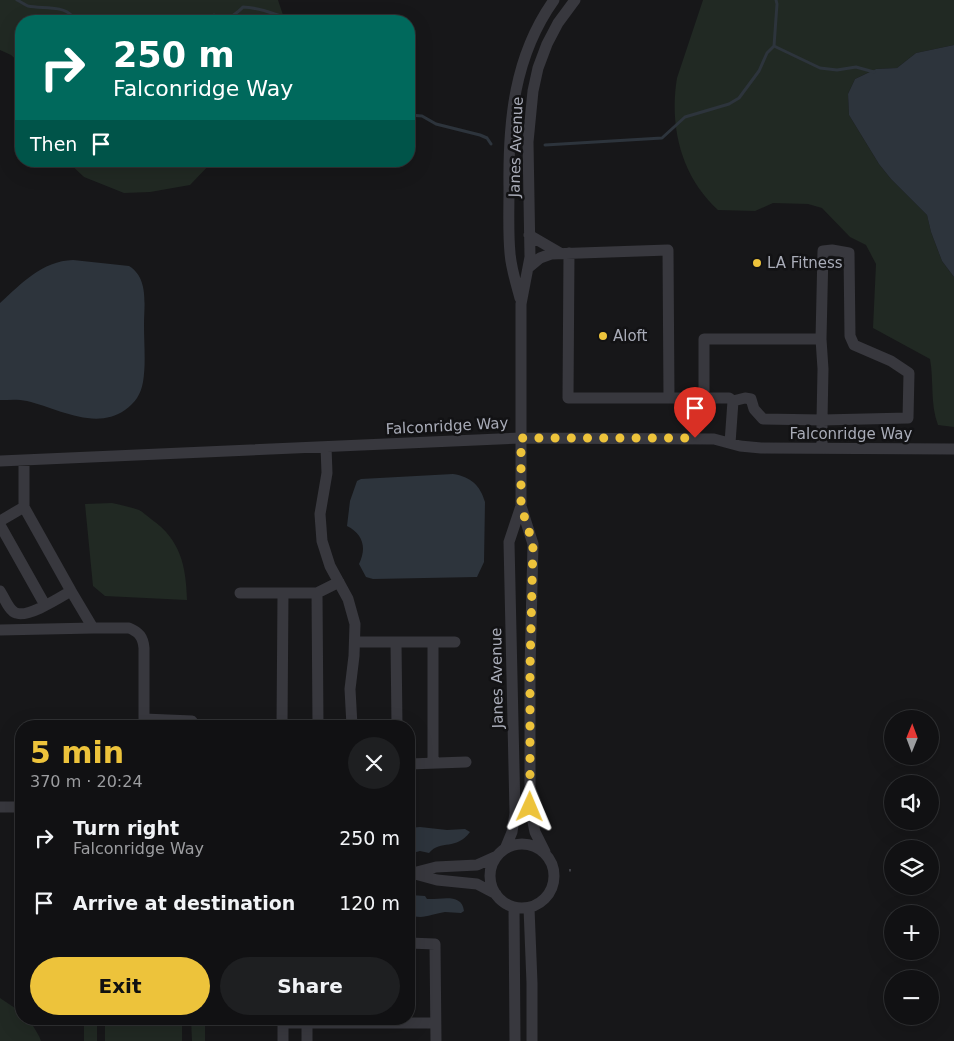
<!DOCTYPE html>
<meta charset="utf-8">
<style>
body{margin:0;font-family:"DejaVu Sans",sans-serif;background:#1e1f21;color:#f1f3f6;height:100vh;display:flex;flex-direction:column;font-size:19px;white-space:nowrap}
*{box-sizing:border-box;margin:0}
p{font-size:16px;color:#9c9da0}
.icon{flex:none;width:28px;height:28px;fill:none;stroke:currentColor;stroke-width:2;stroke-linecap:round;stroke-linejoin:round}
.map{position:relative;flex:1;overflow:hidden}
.drawer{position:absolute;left:15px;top:720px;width:400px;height:305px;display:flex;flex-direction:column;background:#111113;border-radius:20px;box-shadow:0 5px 20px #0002,0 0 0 1px #303133}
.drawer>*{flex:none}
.guide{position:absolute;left:15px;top:15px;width:400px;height:152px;border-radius:20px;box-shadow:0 5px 20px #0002,0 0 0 1px #303133;background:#00695c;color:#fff;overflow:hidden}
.needle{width:32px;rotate:1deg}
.buttons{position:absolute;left:884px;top:710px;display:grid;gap:10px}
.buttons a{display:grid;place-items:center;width:55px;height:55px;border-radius:50%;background:#111113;box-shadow:0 5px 20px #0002,0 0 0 1px #303133;font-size:25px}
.pin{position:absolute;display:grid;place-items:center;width:42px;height:42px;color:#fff;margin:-51px -21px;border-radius:50% 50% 50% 0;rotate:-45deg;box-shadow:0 0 5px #0007}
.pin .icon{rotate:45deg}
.me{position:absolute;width:55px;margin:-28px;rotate:1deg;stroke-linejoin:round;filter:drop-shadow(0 0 4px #0008)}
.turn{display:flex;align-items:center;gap:18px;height:105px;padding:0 15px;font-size:22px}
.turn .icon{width:65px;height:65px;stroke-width:2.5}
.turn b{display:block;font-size:35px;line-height:42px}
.then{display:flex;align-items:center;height:48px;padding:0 15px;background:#0003;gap:10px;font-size:19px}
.round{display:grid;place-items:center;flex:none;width:52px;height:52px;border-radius:26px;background:#1e1f21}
.head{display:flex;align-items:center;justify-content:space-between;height:85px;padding:0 15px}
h1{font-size:30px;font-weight:700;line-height:38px;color:#edc33b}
.primary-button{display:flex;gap:10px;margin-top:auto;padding:10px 15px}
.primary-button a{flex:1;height:58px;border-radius:30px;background:#edc33b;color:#111;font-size:20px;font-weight:700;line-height:58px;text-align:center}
.primary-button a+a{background:#1e1f21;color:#f1f3f6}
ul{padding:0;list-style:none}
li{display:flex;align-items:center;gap:15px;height:65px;padding:0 15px}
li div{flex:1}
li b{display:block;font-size:19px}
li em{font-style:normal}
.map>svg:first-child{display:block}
</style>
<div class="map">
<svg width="954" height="1041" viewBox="0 0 954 1041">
<rect width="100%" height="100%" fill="#171719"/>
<!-- green -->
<path fill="#212923" d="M0 0H278L285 21H21V64L11 55 0 50Z
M703 0H954V45L916 53 897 68 876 69 855 79 848 94 849 115 879 164 891 179 927 215 931 232 942 261 954 277V427L938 425C930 404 934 381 930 359L873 328 876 264 866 245 850 237 822 208 808 204 773 203 755 211 718 210C681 176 669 126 677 78Z
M67 161H213L190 185 150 192 124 193 84 177Z
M112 503C121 505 131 507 139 510 143 512 147 516 151 519 181 540 186 566 187 600L105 596 93 586 85 504Z
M0 998 21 1012V1019H29L39 1036 41 1041H0Z
M84 1019H97V1041H84Z
M105 1019H182V1041H105Z
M191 1019H205V1041H192Z"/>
<!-- water -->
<path fill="#2d343c" d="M954 45V277L942 261 931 232 927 215 891 179 879 164 849 115 848 94 855 79 876 69 897 68 916 53Z
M73 260 129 266C149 278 144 305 144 325 144 344 146 364 143 382 141 394 135 403 125 410 95 431 57 408 27 401 18 399 9 400 0 400V303C21 284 42 261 73 260Z
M453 474C471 477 480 485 485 502L484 562 477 577 373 579 366 577 359 564C367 548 363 534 347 526L350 501 357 481 361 479Z
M409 828 420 827 447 830 465 829 470 832C456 851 441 839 429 853L420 851 409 854Z
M410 895 425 896 427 899C440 900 462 892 464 911L461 913C456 913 450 912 445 912 430 914 424 920 409 915Z"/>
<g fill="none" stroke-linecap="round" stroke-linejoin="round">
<!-- stream -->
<path stroke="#2d343c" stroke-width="3" d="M17 0C21 2 25 5 28 6 41 9 63 5 72 16H86L94 21
M147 21 154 18 170 21
M192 21H195
M210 21V17L214 15 225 21C231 16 238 13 243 7 264 7 282 19 303 21
M774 46 820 68 837 70 856 67 874 72
M409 115 422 116 436 124 480 135 487 138 491 144
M545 145 662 138 685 117 729 104 739 98 759 71 767 53 774 46 777 4 776 0"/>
<!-- path -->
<path stroke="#3e3f45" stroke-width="2" stroke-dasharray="2.5 4" stroke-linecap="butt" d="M570 869V875"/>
<!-- minor -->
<path stroke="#38383e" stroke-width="11" d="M529 235 560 253
M569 253 568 398H669
M528 268 540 258 551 254 668 250 669 398H729L733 401 730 443
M520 298C516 283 511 268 510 253 508 232 509 210 509 189 508 121 514 56 554 0
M704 398V339H821L823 251 832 250 849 253 850 336 854 345 891 361 909 373 908 418 822 420 823 369 821 339
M733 401 745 398 751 399 754 409 763 419 822 420V448
M326 447 327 473 320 514 322 541 330 566 348 599 355 624 354 656 350 689 352 726
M24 460V507L71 591 93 628H129C139 632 143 637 144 648V719L192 721 195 726
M0 461 521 438 714 439 740 446 761 448 954 449
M0 521 24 507
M0 525 45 605
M0 591C4 597 9 611 16 613 28 618 59 598 71 591
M240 593H317L339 582
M317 593 318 726
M0 630 93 628
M355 642H455
M396 642 397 726
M282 726 283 593
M433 763V642
M409 764 466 762
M0 807H21
M490 876a32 32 0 1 1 64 0a32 32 0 1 1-64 0Z
M505 849 512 832 515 813 509 542 521 506
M545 852 535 832 530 807V669L533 544 521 506V304L530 257 528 142 533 91 538 68 547 44 558 23 575 0
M409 874 436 867 477 865 497 856
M415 874 437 880 477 884 496 894
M514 907 515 1041
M529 908 532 983V1041
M409 943 435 944 436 1041
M283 1019V1023H435
M307 1023V1041
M283 1041V1023"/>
</g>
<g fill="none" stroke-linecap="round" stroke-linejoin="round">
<!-- route -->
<path stroke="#edc33b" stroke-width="9" stroke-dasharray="0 16.2" d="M530 807V669L533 544 521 506V438H695"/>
</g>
<!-- markers -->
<g fill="#edc33b" stroke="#121214" stroke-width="2">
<circle cx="757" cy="263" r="5"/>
<circle cx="603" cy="336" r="5"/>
</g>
<g text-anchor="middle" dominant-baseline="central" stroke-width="5" stroke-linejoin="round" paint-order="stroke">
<!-- street labels -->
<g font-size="15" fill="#a9acb8" stroke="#121214">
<text transform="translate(516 147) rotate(-88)">Janes Avenue</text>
<text transform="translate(447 426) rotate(-3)">Falconridge Way</text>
<text x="851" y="434">Falconridge Way</text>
<text transform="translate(497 678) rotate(-91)">Janes Avenue</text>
</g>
<!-- poi labels -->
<g font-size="15" fill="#a9acb8" stroke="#121214" text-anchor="start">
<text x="767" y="263">LA Fitness</text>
<text x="613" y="336">Aloft</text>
</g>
</g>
</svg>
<div class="buttons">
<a><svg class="needle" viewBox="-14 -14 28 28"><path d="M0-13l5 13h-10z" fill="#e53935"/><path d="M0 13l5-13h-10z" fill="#9c9da0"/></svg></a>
<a><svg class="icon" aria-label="sound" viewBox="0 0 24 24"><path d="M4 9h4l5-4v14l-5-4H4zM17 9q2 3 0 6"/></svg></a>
<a><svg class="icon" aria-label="layers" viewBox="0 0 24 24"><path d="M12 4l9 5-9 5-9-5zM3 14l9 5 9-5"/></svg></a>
<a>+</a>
<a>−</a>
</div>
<div class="pin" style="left:695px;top:438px;background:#d93025"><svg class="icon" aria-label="arrive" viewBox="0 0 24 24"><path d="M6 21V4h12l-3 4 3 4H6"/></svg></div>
<svg class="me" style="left:530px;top:807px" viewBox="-20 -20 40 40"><path d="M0-17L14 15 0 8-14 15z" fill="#edc33b" stroke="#fff" stroke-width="4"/></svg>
<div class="guide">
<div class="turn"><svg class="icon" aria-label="right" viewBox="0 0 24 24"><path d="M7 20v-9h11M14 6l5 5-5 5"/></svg><div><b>250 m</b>Falconridge Way</div></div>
<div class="then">Then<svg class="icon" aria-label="arrive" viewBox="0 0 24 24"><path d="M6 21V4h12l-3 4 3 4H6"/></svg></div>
</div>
<section class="drawer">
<div class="head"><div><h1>5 min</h1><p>370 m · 20:24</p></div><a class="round"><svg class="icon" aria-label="close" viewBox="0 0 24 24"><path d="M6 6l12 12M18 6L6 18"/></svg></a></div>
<ul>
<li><svg class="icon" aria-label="right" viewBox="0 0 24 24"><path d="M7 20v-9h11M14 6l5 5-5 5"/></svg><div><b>Turn right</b><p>Falconridge Way</p></div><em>250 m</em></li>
<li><svg class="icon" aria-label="arrive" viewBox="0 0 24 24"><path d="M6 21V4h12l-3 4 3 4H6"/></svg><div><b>Arrive at destination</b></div><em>120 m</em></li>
</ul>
<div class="primary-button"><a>Exit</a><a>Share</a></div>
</section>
</div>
